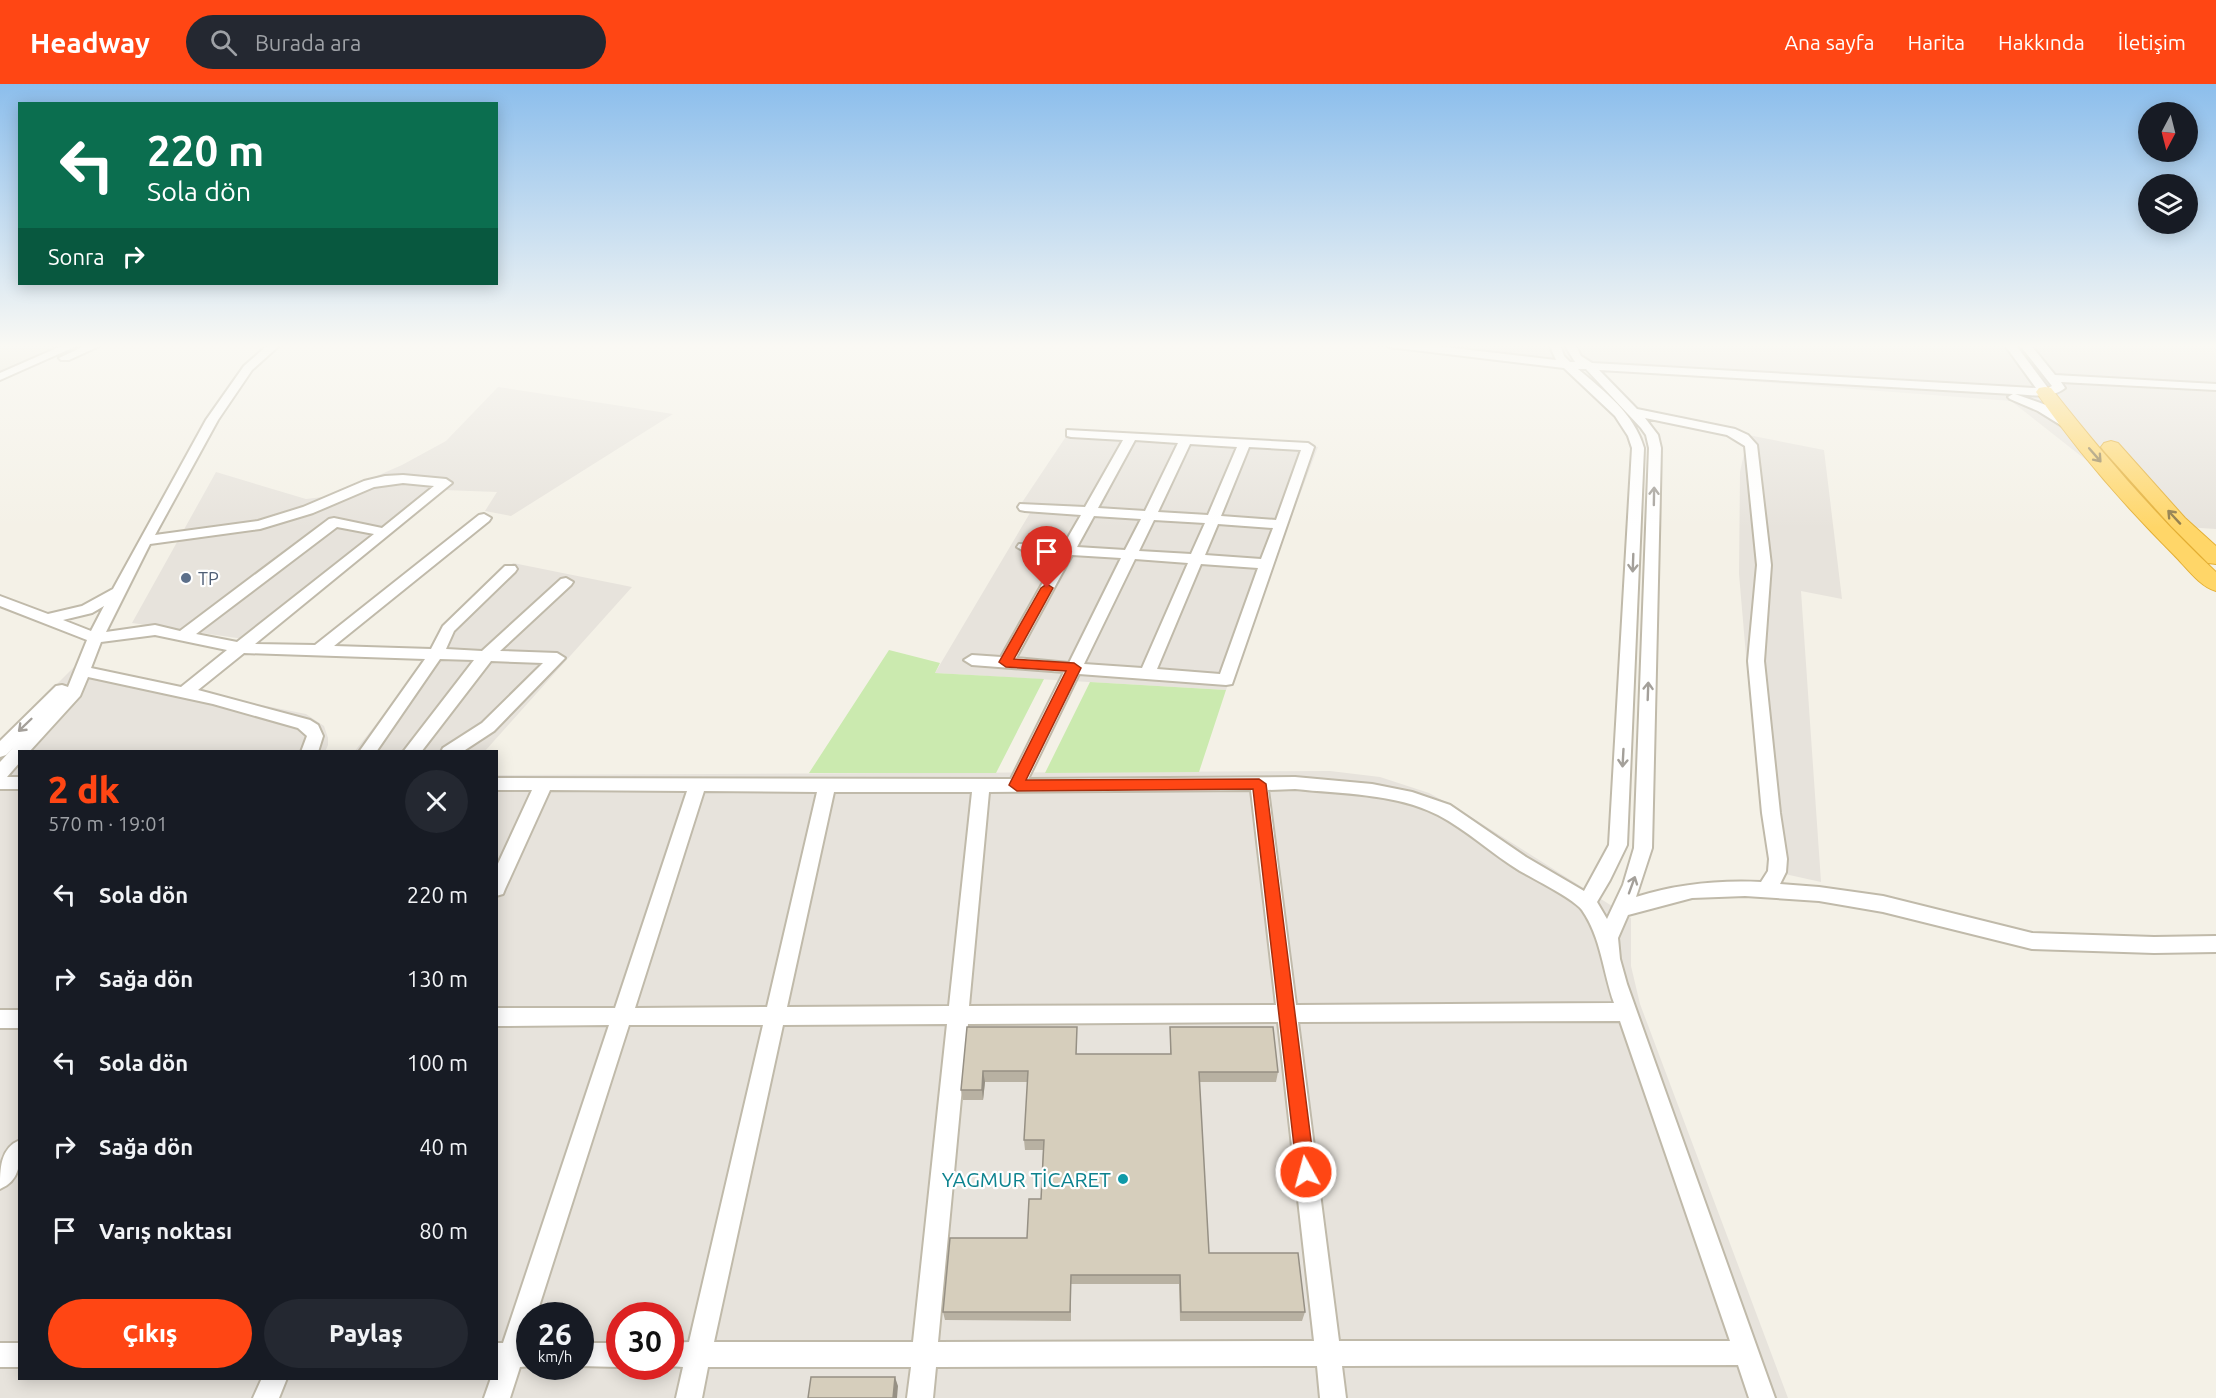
<!DOCTYPE html>
<html lang="tr">
<meta charset="utf-8">
<style>
body{margin:0;font-family:Ubuntu,sans-serif;background:#242831;color:#f1f3f6;height:100vh;display:flex;flex-direction:column;font-size:22px;white-space:nowrap}
*{box-sizing:border-box;margin:0}
p{font-size:20px;color:#9ea1a6}
.icon{flex:none;width:33px;height:33px;fill:none;stroke:currentColor;stroke-width:2;stroke-linecap:round;stroke-linejoin:round}
.map{position:relative;flex:1;overflow:hidden}
.details{position:absolute;left:18px;top:666px;width:480px;height:630px;display:flex;flex-direction:column;background:#171b24;border-radius:0px;box-shadow:0 3px 15px #0003}
.details>*{flex:none}
.hud{position:absolute;left:18px;top:18px;width:480px;height:183px;border-radius:0px;box-shadow:0 3px 15px #0003;background:#0b6e4f;color:#fff;overflow:hidden}
.needle{width:39px;rotate:187deg}
.controls{position:absolute;left:2138px;top:18px;display:grid;gap:12px}
.controls a{display:grid;place-items:center;width:60px;height:60px;border-radius:50%;background:#171b24;box-shadow:0 3px 15px #0003;font-size:30px}
.speed{position:absolute;left:516px;top:1218px;display:flex;gap:12px;font-size:30px;font-weight:700;text-align:center}
.speed>*{display:grid;place-content:center;width:78px;height:78px;border-radius:50%;background:#171b24;box-shadow:0 3px 15px #0003;line-height:1}
.speed small{font-size:15px;font-weight:400}
.speed .limit{border:9px solid #d22;background:#fff;color:#111}
.pin{position:absolute;display:grid;place-items:center;width:51px;height:51px;color:#fff;margin:-62px -26px;border-radius:50% 50% 50% 0;rotate:-45deg;box-shadow:0 0 6px #0007}
.pin .icon{rotate:45deg}
.me{position:absolute;width:66px;margin:-33px;rotate:353deg;stroke-linejoin:round;filter:drop-shadow(0 0 4px #0008)}
.turn{display:flex;align-items:center;gap:21px;height:126px;padding:0 30px;font-size:27px}
.turn .icon{width:78px;height:78px;stroke-width:2.5}
.turn b{display:block;font-size:42px;line-height:51px}
.then{display:flex;align-items:center;height:57px;padding:0 30px;background:#0003;gap:12px;font-size:22px}
.round{display:grid;place-items:center;flex:none;width:63px;height:63px;border-radius:32px;background:#242831}
.overview{display:flex;align-items:center;justify-content:space-between;height:102px;padding:0 30px}
h1{font-size:36px;font-weight:800;line-height:45px;color:#ff4614}
.primary-button{display:flex;gap:12px;margin-top:auto;padding:12px 30px}
.primary-button a{flex:1;height:69px;border-radius:36px;background:#ff4614;color:#fff;font-size:24px;font-weight:800;line-height:69px;text-align:center}
.primary-button a+a{background:#242831;color:#f1f3f6}
ul{padding:0;list-style:none}
li{display:flex;align-items:center;gap:18px;height:84px;padding:0 30px}
li div{flex:1}
li b{display:block;font-size:22px}
li em{font-style:normal}
header{display:flex;align-items:center;gap:36px;box-sizing:border-box;height:84px;padding:0 30px;background:#ff4614;color:#fff}
header strong{font-size:28px}
nav{display:flex;gap:33px;margin-inline-start:auto;font-size:21px}
.search{width:420px;height:54px;background:#242831;display:flex;align-items:center;gap:15px;box-sizing:border-box;padding:0 21px;border-radius:33px;color:#9ea1a6;font-size:22px}
.map>svg:first-child{display:block}
</style>
<header>
<strong>Headway</strong>
<div class="search"><svg class="icon" aria-label="search" viewBox="0 0 24 24"><circle cx="10" cy="10" r="6"/><path d="M15 15l6 6"/></svg>Burada ara</div>
<nav><a>Ana sayfa</a><a>Harita</a><a>Hakkında</a><a>İletişim</a></nav>
</header>
<div class="map">
<svg width="2216" height="1314" viewBox="0 0 2216 1314">
<rect width="100%" height="100%" fill="#f4f1e7"/>
<!-- residential -->
<path fill="#e8e4d5" d="M0 260H68L0 290Z"/>
<!-- industrial -->
<path fill="#e7e3dc" fill-rule="evenodd" d="M1363 260H2216V445L2170 442 2011 317 1497 278Z
M498 303 673 330 511 432 485 427 497 408 444 406 258 557 132 539 216 388 306 415 331 412 402 381 446 357Z
M1071 345 1318 363 1226 606 935 589 1030 429 1017 426Z
M1748 351 1824 366 1842 515 1801 507 1821 798 1766 786 1768 775 1748 595 1739 490 1740 388Z
M513 479 632 503 485 667 354 668 437 563Z
M74 583 306 630 324 642 328 654V661L325 668H20V1294H496L497 691 1330 687 1380 693 1429 709 1460 726 1631 834V882L1640 920 1788 1314H0V657ZM530 1232H580V1282H530ZM620 1232H670V1282H620Z"/>
<!-- green -->
<path fill="#cbeaaf" d="M889 566 940 579 935 589 1044 595 996 689H809Z
M1090 598 1226 606 1199 688 1045 689Z"/>
<g fill="none" stroke-linecap="round" stroke-linejoin="round">
<defs>
<path id="minor" d="M66 260H81L0 296V289Z
M89 260H104L69 276H61L59 274Z
M269 260H281L252 286 218 336 155 451 258 437 303 423 364 397 385 392 403 391 446 395 452 399 255 560 315 561 479 431 484 430 491 434 489 437 334 562 431 565 443 542 505 482H515L517 485 515 488 454 547 446 565 482 567 561 495 566 494 573 498 571 501 500 567 557 569 565 574 494 647 462 668H441L443 664 482 639 543 579 491 577 421 668H403L474 576 440 575 376 668H359L425 575 244 569 198 606 310 636 318 641 323 652 318 668H301L307 652 298 644 213 620 88 593 80 612 29 668H20V678L7 693H20V705H0V678L13 664 6 671 0 673V657L56 602 62 601 68 603 87 556 0 522V512L48 530 82 522 113 505 206 336 244 282ZM403 399 434 402 382 444 334 434 329 435 180 547 155 541 106 548 150 460 260 445 313 429 374 403ZM337 443 374 450 237 558 196 550ZM104 522 91 547 63 536 92 529ZM155 551 227 566 181 603 91 584 101 558Z
M1384 260H1419L1556 276 1549 260H1560L1564 272 1570 278H1575L1564 260H1575L1581 272 1592 279 2036 304 2004 260H2015L2048 304 2052 302 2019 260H2030L2055 291 2216 300V306L2061 298 2065 304C2052 315 2032 311 2015 310L2046 321 2071 338V344L2067 345 2038 327 2010 315 2008 313 2013 310 1599 286 1637 325 1735 345 1748 351 1757 361 1771 481 1764 577 1780 729 1787 775 1786 788 1780 800 1819 803 1883 812 2032 849 2154 853 2216 852V868L2154 869 2032 865 1883 828 1819 817 1745 812 1692 814 1628 831 1618 854 1620 875 1627 900 1775 1314H1749L1738 1281 1342 1282 1346 1314H1320L1317 1282 936 1283 933 1314H907L911 1283H708L702 1314H676L683 1283 668 1282H670V1259L689 1258 763 941H629L536 1232H530L528 1259H530V1282H532L520 1283 510 1314H484L491 1294H496V1259H503L609 941 496 942V924H615L687 707 550 706 505 805 503 810 496 812V784L532 706H496V694L1011 695 1064 588 972 581 964 576 972 571 1001 573 1059 470 1024 467 1017 463 1019 460 1063 462 1081 431 1025 427 1020 426 1018 423 1020 420 1085 423 1123 356 1071 353 1067 352V346L1308 359 1314 363 1232 600 1226 601 1079 590 1028 695 1295 693 1372 700 1412 708 1450 721 1526 773 1584 807 1609 761 1632 364 1628 352 1615 332 1564 284 1389 263ZM1578 285H1586L1641 344 1646 351 1649 364 1634 764 1623 801 1607 835 1597 818 1610 796 1627 761 1644 364C1634 329 1605 308 1578 285ZM1645 334 1727 351 1745 362 1757 481 1748 577 1762 729 1769 775 1768 787 1761 798C1718 796 1677 800 1636 813L1652 764 1661 364 1658 351ZM1135 356 1178 359 1145 427 1098 424ZM1190 360 1237 363 1208 431 1158 428ZM1249 363 1301 366 1276 436 1221 432ZM1094 432 1141 435 1125 466 1077 463ZM1154 436 1205 439 1191 470 1139 467ZM1218 440 1273 444 1261 475 1205 471ZM1072 471 1121 474 1069 579 1016 574ZM1135 475 1188 479 1142 584 1084 580ZM1201 480 1258 484 1220 590 1157 585ZM1295 705C1341 710 1395 709 1438 731 1467 746 1492 770 1520 787 1534 795 1574 815 1582 826 1601 853 1603 888 1614 919L1296 921 1268 706ZM1251 706 1276 921 969 922 989 708ZM704 707 817 708 767 923 635 924ZM834 708H972L949 922 787 923ZM1620 937 1730 1257H1339L1298 938ZM1278 938 1314 1257 938 1258 968 940ZM947 940 913 1258H714L783 941Z
M0 926H20V944H0Z
M20 1056C20 1075 22 1096 0 1105 0 1085 0 1064 20 1056Z
M0 1259H20V1283H0Z
M580 1259H620V1282H622L620 1283 578 1282H580Z
M262 1294H287L279 1314H253Z"/>
<path id="highway" d="M2045 303 2051 304C2102 369 2156 432 2216 488V507C2200 503 2186 483 2174 471 2124 421 2076 366 2036 308L2039 304Z
M2111 357 2118 359 2185 434 2216 462V480L2208 479 2171 442 2104 367 2101 363 2104 359Z"/>
</defs>
<!-- minor casing -->
<use href="#minor" stroke="#c0baaa" stroke-width="4"/>
<!-- highway casing -->
<use href="#highway" stroke="#e3ae33" stroke-width="2"/>
<!-- minor -->
<use href="#minor" fill="#fff" fill-rule="evenodd"/>
<!-- highway -->
<use href="#highway" fill="#ffd668" fill-rule="evenodd"/>
</g>
<!-- wall -->
<path fill="#b8b1a2" d="M967 943 1077 954 1076 970H1170V943L1278 988 1276 998H1199L1209 1169 1305 1228 1302 1237H1180L1179 1200H1071V1237L945 1236 943 1228 1027 1154 1041 1115 1043 1066H1025L1024 1056 1028 998H985L983 1016H963L961 1006Z"/>
<!-- shaded-wall -->
<path fill="#969084" d="M983 987 985 998 983 1016 982 1006Z
M895 1293 898 1302 897 1314H893Z"/>
<!-- building -->
<path fill="#d6cebc" stroke="#969084" stroke-width="1.5" d="M967 943H1077L1076 970H1171L1170 943H1273L1278 988H1199L1209 1169H1298L1305 1228H1181L1180 1191H1071L1070 1228H943L950 1154H1027L1029 1115H1041L1044 1056H1024L1028 987H983L982 1006H961Z
M811 1293H895L893 1314H808Z"/>
<!-- one-way arrows -->
<defs><path id="oneway-shaft" d="M-6 0H5M1.5-3L5.5 0L1.5 3" fill="none" stroke-width="1.6" stroke-linecap="round" stroke-linejoin="round" transform="scale(1.5)"/></defs>
<g stroke="#917d4a">
<use href="#oneway-shaft" transform="translate(2095 371) rotate(49)"/>
<use href="#oneway-shaft" transform="translate(2174 433) rotate(-133)"/>
</g>
<g stroke="#a4a09a">
<use href="#oneway-shaft" transform="translate(1654 412) rotate(-89)"/>
<use href="#oneway-shaft" transform="translate(1633 479) rotate(92)"/>
<use href="#oneway-shaft" transform="translate(1648 607) rotate(-88)"/>
<use href="#oneway-shaft" transform="translate(25 641) rotate(136)"/>
<use href="#oneway-shaft" transform="translate(1623 674) rotate(93)"/>
<use href="#oneway-shaft" transform="translate(1632 801) rotate(-70)"/>
</g>
<!-- sky -->
<linearGradient id="sky" x2="0" y2="1"><stop stop-color="#8cbeec"/><stop offset="0.59" stop-color="#faf9f4"/><stop offset="1" stop-color="#faf9f4" stop-opacity="0"/></linearGradient>
<rect width="2216" height="444" fill="url(#sky)"/>
<!-- route -->
<path fill="#ff4614" stroke="#a62e0d" stroke-width="1.5" d="M1047 500 1053 504 1014 575 1074 579 1081 584 1026 696 1259 695 1266 700 1315 1088 1313 1095 1306 1097 1300 1095 1297 1088 1253 705 1017 707 1009 701 1066 587 1006 583 999 578 1041 504Z"/>
<!-- markers -->
<circle fill="#5c6f8a" stroke="#fff" stroke-width="2" cx="186" cy="494" r="6"/>
<circle fill="#0f9aa8" stroke="#fff" stroke-width="2" cx="1123" cy="1095" r="6"/>
<g text-anchor="middle" dominant-baseline="central" stroke-width="4.5" stroke-linejoin="round" paint-order="stroke">
<!-- service labels -->
<g font-size="18" fill="#4e5e75" stroke="#fff" text-anchor="start">
<text x="198" y="494">TP</text>
</g>
<!-- near-culture labels -->
<g font-size="21" fill="#0d838f" stroke="#fff" text-anchor="end">
<text x="1111" y="1095">YAGMUR TİCARET</text>
</g>
</g>
</svg>
<div class="controls">
<a><svg class="needle" viewBox="-14 -14 28 28"><path d="M0-13l5 13h-10z" fill="#e53935"/><path d="M0 13l5-13h-10z" fill="#9ea1a6"/></svg></a>
<a><svg class="icon" aria-label="layers" viewBox="0 0 24 24"><path d="M12 4l9 5-9 5-9-5zM3 14l9 5 9-5"/></svg></a>
</div>
<div class="speed"><div>26<small>km/h</small></div><div class="limit">30</div></div>
<div class="pin" style="left:1047px;top:504px;background:#d93025"><svg class="icon" aria-label="arrive" viewBox="0 0 24 24"><path d="M6 21V4h12l-3 4 3 4H6"/></svg></div>
<svg class="me" style="left:1306px;top:1088px" viewBox="-20 -20 40 40"><circle r="17" fill="#ff4614" stroke="#fff" stroke-width="3"/><path d="M0-11L8 9 0 5-8 9z" fill="#fff"/></svg>
<div class="hud">
<div class="turn"><svg class="icon" aria-label="left" viewBox="0 0 24 24"><path d="M17 20v-9H6M10 6l-5 5 5 5"/></svg><div><b>220 m</b>Sola dön</div></div>
<div class="then">Sonra<svg class="icon" aria-label="right" viewBox="0 0 24 24"><path d="M7 20v-9h11M14 6l5 5-5 5"/></svg></div>
</div>
<section class="details">
<div class="overview"><div><h1>2 dk</h1><p>570 m · 19:01</p></div><a class="round"><svg class="icon" aria-label="close" viewBox="0 0 24 24"><path d="M6 6l12 12M18 6L6 18"/></svg></a></div>
<ul>
<li><svg class="icon" aria-label="left" viewBox="0 0 24 24"><path d="M17 20v-9H6M10 6l-5 5 5 5"/></svg><div><b>Sola dön</b></div><em>220 m</em></li>
<li><svg class="icon" aria-label="right" viewBox="0 0 24 24"><path d="M7 20v-9h11M14 6l5 5-5 5"/></svg><div><b>Sağa dön</b></div><em>130 m</em></li>
<li><svg class="icon" aria-label="left" viewBox="0 0 24 24"><path d="M17 20v-9H6M10 6l-5 5 5 5"/></svg><div><b>Sola dön</b></div><em>100 m</em></li>
<li><svg class="icon" aria-label="right" viewBox="0 0 24 24"><path d="M7 20v-9h11M14 6l5 5-5 5"/></svg><div><b>Sağa dön</b></div><em>40 m</em></li>
<li><svg class="icon" aria-label="arrive" viewBox="0 0 24 24"><path d="M6 21V4h12l-3 4 3 4H6"/></svg><div><b>Varış noktası</b></div><em>80 m</em></li>
</ul>
<div class="primary-button"><a>Çıkış</a><a>Paylaş</a></div>
</section>
</div>
